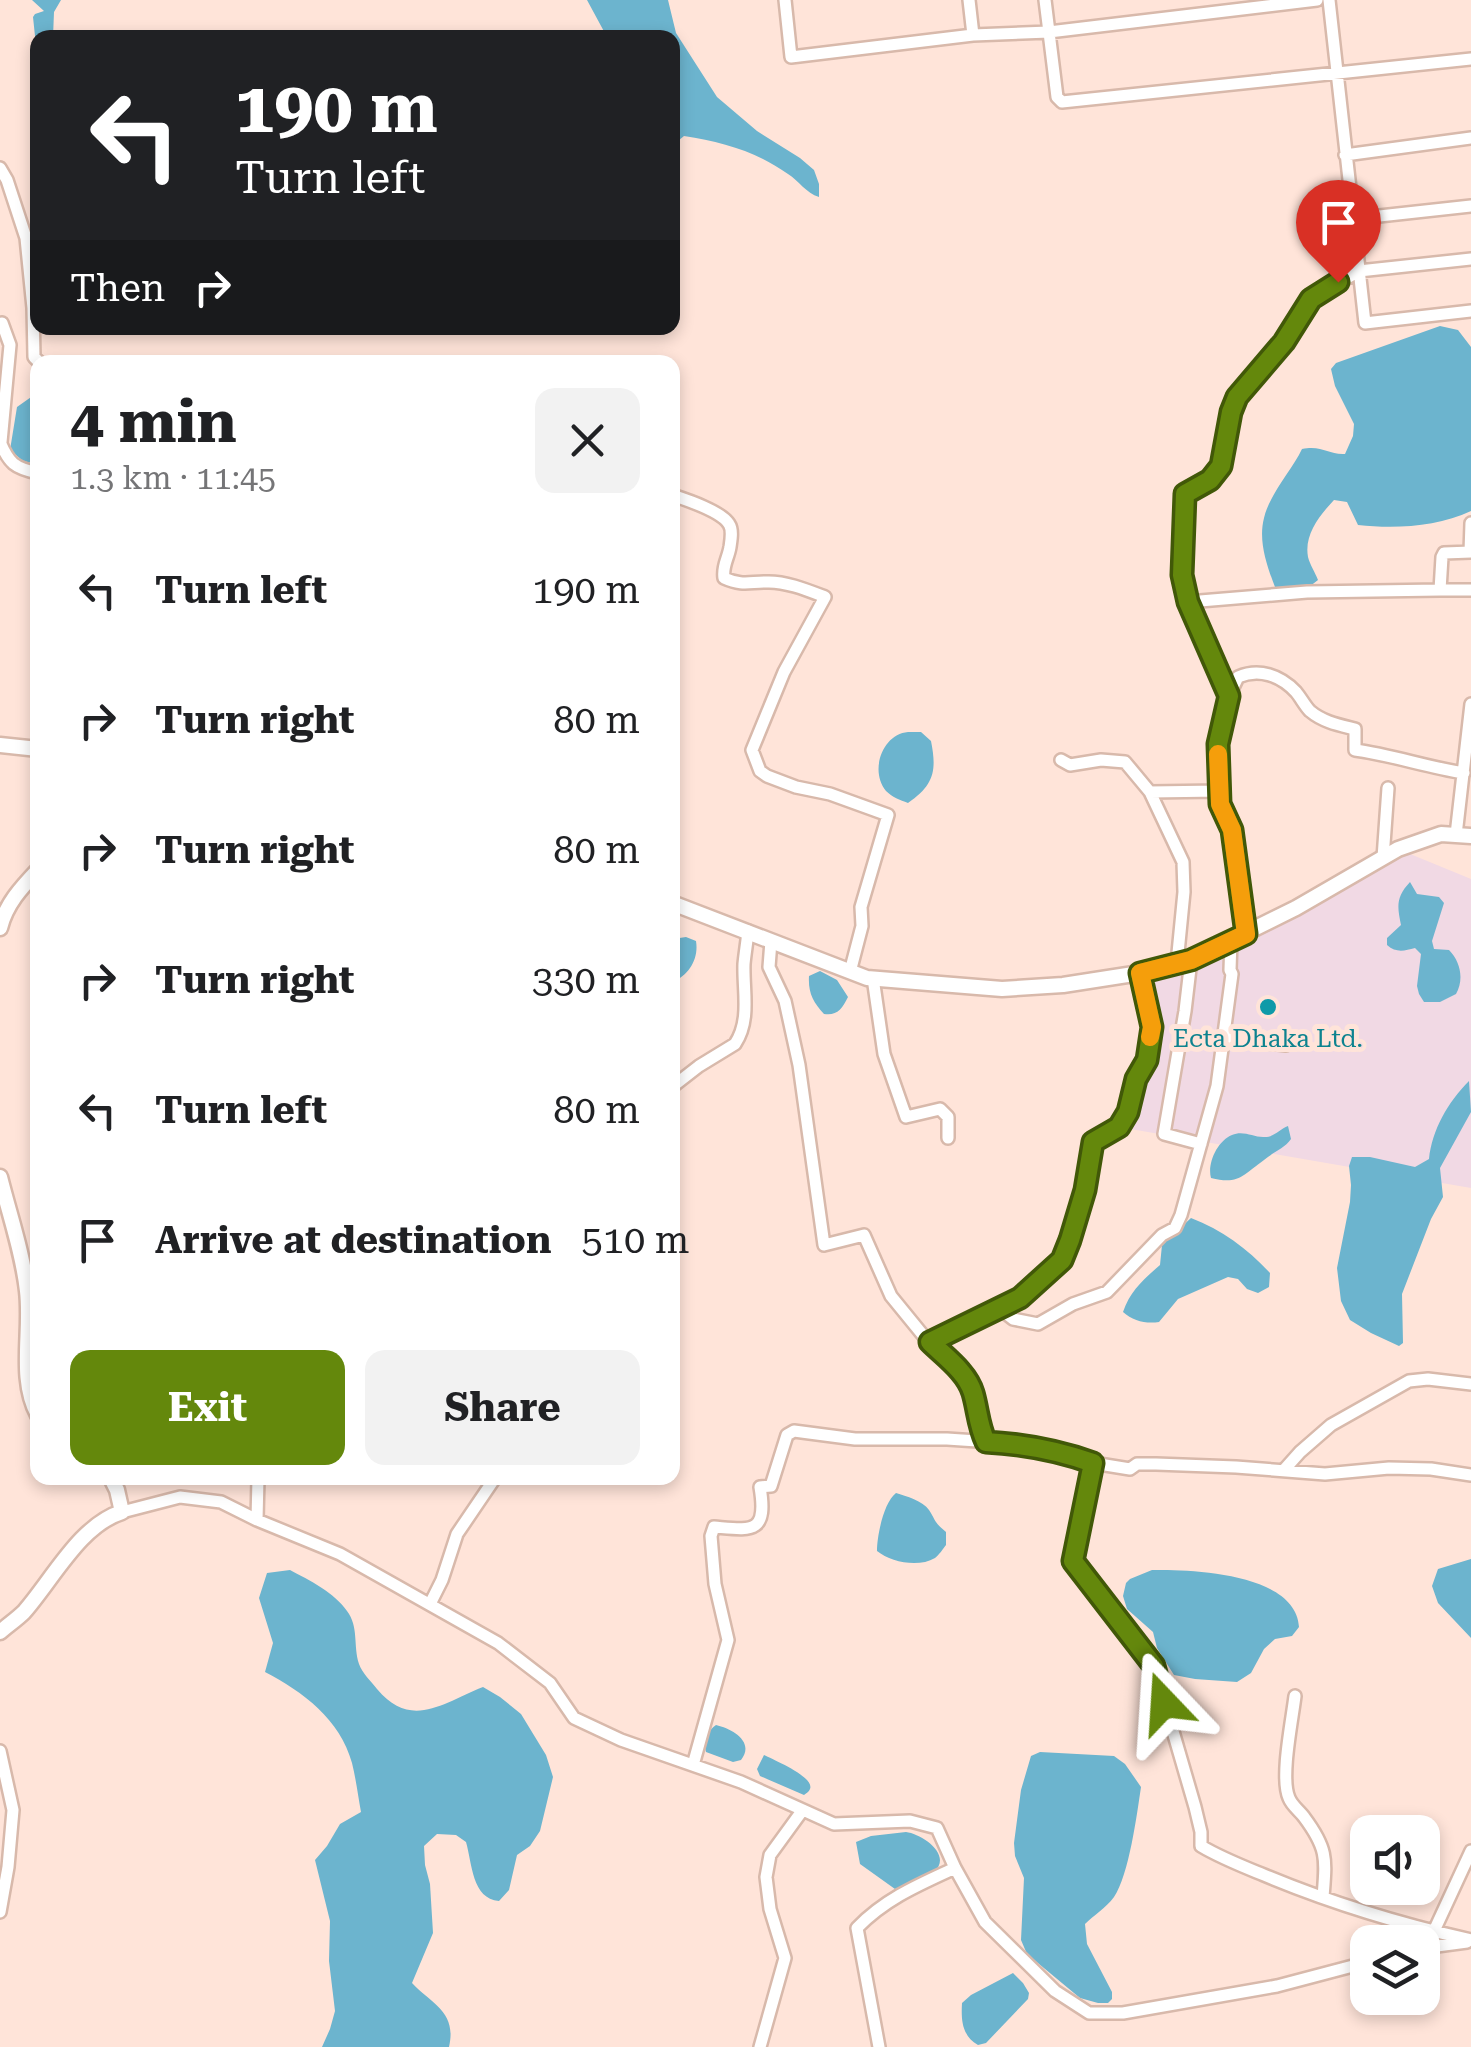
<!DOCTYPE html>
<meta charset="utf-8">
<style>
body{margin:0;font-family:"Roboto Serif",serif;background:#f2f2f2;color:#202124;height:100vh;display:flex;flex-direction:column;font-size:38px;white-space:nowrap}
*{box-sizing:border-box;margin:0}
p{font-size:32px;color:#757577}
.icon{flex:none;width:55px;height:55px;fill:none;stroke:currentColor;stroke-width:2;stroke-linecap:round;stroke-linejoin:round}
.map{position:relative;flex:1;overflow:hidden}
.details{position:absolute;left:30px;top:355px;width:650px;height:1130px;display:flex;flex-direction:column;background:#fff;border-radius:20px;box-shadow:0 5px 15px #0003}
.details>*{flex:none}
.hud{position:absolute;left:30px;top:30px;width:650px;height:305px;border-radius:20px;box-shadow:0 5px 15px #0003;background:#202124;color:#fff;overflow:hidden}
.buttons{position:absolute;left:1350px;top:1815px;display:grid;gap:20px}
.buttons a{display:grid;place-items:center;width:90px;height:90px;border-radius:20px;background:#fff;box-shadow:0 5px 15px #0003;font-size:50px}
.pin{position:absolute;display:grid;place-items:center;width:85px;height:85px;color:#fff;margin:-102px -42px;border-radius:50% 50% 50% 0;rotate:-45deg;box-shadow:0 0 10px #0007}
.pin .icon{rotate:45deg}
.me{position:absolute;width:110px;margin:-55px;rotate:340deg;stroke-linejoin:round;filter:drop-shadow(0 0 8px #0008)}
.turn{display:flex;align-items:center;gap:35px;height:210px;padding:0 40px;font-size:45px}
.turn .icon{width:130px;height:130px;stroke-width:2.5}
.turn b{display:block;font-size:70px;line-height:85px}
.then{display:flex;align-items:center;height:95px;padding:0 40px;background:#0003;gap:20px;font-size:38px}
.round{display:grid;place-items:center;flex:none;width:105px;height:105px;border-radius:20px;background:#f2f2f2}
.summary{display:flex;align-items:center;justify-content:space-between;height:170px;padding:0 40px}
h1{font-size:60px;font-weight:700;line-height:75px}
.cta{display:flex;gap:20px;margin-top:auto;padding:20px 40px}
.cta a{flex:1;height:115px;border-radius:20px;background:#64880c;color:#fff;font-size:40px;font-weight:700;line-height:115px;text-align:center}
.cta a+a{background:#f2f2f2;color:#202124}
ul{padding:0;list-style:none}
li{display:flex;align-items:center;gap:30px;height:130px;padding:0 40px}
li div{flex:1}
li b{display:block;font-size:38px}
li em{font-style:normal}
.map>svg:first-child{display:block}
</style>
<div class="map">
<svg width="1471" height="2047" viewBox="0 0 1471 2047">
<rect width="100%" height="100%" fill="#ffe4d9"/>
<!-- industrial -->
<path fill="#f1d9e4" d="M1398 849 1471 879V1188L1119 1127 1152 1027 1140 973 1364 869Z"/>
<!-- water -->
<path fill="#6cb4ce" d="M32 0H61L54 12 53 37 38 38 37 55 33 17 35 14 44 11Z
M587 0H668L676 33 717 97 757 131 800 158 814 170 819 184V197C806 193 799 181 788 174 756 151 722 142 684 136L673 145 672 38 607 37Z
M1440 326 1458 330 1471 347V511C1437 527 1395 529 1358 525L1347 502 1334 500C1319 516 1304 535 1308 557 1310 565 1315 572 1318 580L1309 587H1275C1267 566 1258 541 1264 518 1269 495 1292 470 1302 449 1323 445 1328 455 1345 454L1353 436 1354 424 1335 386 1331 369 1336 363Z
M34 395H37V464L23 461 10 450 17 407Z
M908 732H921L931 741C937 771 934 785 908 803 900 800 892 797 886 791 869 770 883 734 908 732Z
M1410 882 1417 894 1439 897 1444 903 1432 941 1434 949 1449 950C1461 962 1464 980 1456 994L1440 1002H1424L1419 994 1417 986 1421 954 1415 948C1404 951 1396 953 1387 945V938L1401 925C1397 906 1396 897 1410 882Z
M686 937 696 941C699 959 689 975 673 982V939Z
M820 971 837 980 848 997C842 1009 837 1016 824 1014 813 1002 808 993 809 976Z
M1469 1081 1471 1112 1440 1168 1443 1197 1431 1219 1402 1294 1403 1343 1399 1346 1371 1333 1350 1320 1341 1301 1337 1268 1350 1202 1351 1185 1349 1166 1352 1157H1370L1415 1167 1429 1159C1432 1130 1448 1102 1469 1081Z
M1288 1126 1291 1139C1284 1149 1273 1152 1264 1160 1243 1175 1239 1185 1211 1178 1207 1164 1217 1141 1232 1135 1244 1130 1254 1138 1265 1137 1274 1137 1280 1129 1288 1126Z
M1191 1218C1222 1230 1248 1249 1270 1273L1269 1287 1258 1293 1247 1289 1238 1279 1228 1277 1178 1299 1159 1322C1146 1324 1133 1321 1123 1312 1130 1291 1144 1279 1160 1265L1162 1245Z
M896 1493C906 1496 923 1501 929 1510 936 1521 934 1522 946 1532V1545C943 1549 939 1555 935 1558 918 1568 891 1562 877 1551 877 1535 884 1502 896 1493Z
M1471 1559V1638L1438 1603 1432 1586 1438 1569Z
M290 1570C309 1580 335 1593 347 1611 359 1627 353 1645 359 1664 362 1673 371 1681 377 1689 411 1730 443 1703 483 1687L500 1697 521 1714 546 1755 553 1777 540 1831 530 1846 517 1855 509 1890 499 1901C472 1899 472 1863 466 1842L456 1835 437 1834 424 1846 425 1865 430 1884 433 1933 412 1983C433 2005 457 2012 449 2047H322L330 2029 335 2011 329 1961 330 1921 315 1860 327 1846 340 1824 361 1812C358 1796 356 1779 352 1763 340 1719 303 1692 265 1672L273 1643 259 1598 267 1573Z
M1152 1570C1191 1569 1296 1573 1299 1627L1292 1636 1275 1639 1264 1649 1251 1673 1237 1682 1195 1679 1174 1675 1157 1648 1153 1632 1127 1609 1123 1596 1126 1583 1130 1579Z
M716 1725C733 1729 755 1742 741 1760L733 1762 706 1752C703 1743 708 1730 716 1725Z
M1040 1752 1114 1756 1125 1764 1141 1787C1137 1814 1129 1875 1114 1897 1106 1908 1094 1915 1085 1924L1087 1944 1112 1992V1999L1108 2003H1098L1080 1998 1027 1954 1021 1940 1024 1878 1015 1856 1014 1843 1021 1790 1031 1756Z
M764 1755C774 1760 815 1777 810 1789 809 1792 806 1793 804 1795L760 1776 757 1769Z
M906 1832C922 1834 953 1855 934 1872 925 1880 906 1885 895 1889L860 1864 856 1842 871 1836Z
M1013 1973 1023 1983 1029 1993 1028 1999 986 2043 978 2045C962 2036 961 2020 962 2003L971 1995Z"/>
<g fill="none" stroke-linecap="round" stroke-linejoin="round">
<defs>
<path id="minor" d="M785 0 791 57 973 35
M969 0 973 35 1049 32 1317 0
M1045 0 1057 97 1062 102 1471 59
M1329 0 1365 323 1471 311
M1345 155 1471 138
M0 168 7 180 26 238 33 308 34 357 39 362
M1352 219 1471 206
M1471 259 1359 271 1311 299 1283 342 1237 397 1231 412 1221 466 1210 480 1185 494C1184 533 1179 563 1188 602L1307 592 1440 590 1442 557 1444 553 1471 552
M0 442C9 463 14 468 38 473
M1 442 10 345 2 323
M672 495C687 500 721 511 729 524 733 530 731 540 730 547 728 559 722 566 724 578 742 586 749 582 766 582 785 581 807 590 825 597L784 672 752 750 760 771 767 776 796 787 830 794 888 815 861 907 862 926 850 972
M1470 552 1471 523
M1440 590H1471
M1188 602 1229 696 1218 745 1220 804 1232 831 1246 934
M1229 696 1238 677C1259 668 1280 675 1296 692 1301 698 1305 706 1310 711 1323 722 1339 725 1355 729V750C1392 755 1426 767 1464 773
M1061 760 1070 765 1101 760 1125 762 1150 792 1219 791
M1150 792 1183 862 1184 892 1177 963
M1456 835 1471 704
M1383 858 1388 788
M771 941 769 967 785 1001 799 1065 824 1245 864 1235 891 1296 922 1334 968 1381 974 1395 979 1427 985 1442
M1191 960 1185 1011 1164 1134 1201 1144
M873 978 884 1054 906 1117 940 1109 948 1117V1138
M1223 1038 1286 1045
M672 1087 699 1066 735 1044C751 1020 743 991 744 964 745 953 747 942 748 931
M999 1308 1013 1319 1038 1324 1073 1304 1107 1292 1162 1235 1175 1228 1181 1215 1217 1086 1232 974 1230 970 1231 940
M930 1341 1020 1298 1062 1260 1070 1240 1085 1190 1093 1142 1119 1127 1127 1112 1136 1079 1147 1060 1152 1027 1140 973
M1093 1463 1073 1561 1154 1666 1195 1807 1201 1832V1846C1221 1858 1242 1866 1264 1875 1331 1903 1400 1924 1471 1940
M1283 1471 1300 1452 1331 1425 1409 1381 1428 1379 1471 1384
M122 1512 180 1497 221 1502 257 1520 340 1554 498 1643 550 1683 574 1718 621 1740 741 1782 834 1824 910 1821 937 1828 955 1868 985 1922 1055 1991 1089 2013H1123L1277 1986 1368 1962
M257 1520 258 1478
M430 1604 442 1580 457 1534 495 1478
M1295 1696C1292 1721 1280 1778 1289 1798 1292 1806 1300 1811 1304 1817 1328 1849 1326 1859 1323 1897
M0 1751 13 1810 8 1867 0 1912
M693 1765 728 1640 715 1584 711 1536 714 1527C751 1530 768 1535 760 1487L771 1486 787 1435 794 1431 855 1439H947L1022 1444 1068 1454 1093 1463 1130 1469 1137 1464H1156L1236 1467 1325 1474 1389 1468 1431 1469 1471 1475
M1434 1931 1471 1851
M1422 1948 1467 1942
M760 2047 785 1958 770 1909 766 1877 770 1855 802 1811
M879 2047 857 1928C885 1899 918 1885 955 1868"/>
<path id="tertiary" d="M0 745 38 749
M672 903 867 978 1002 989 1063 985 1140 973 1191 960 1296 908 1398 849 1441 834 1471 836
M0 928C6 904 21 888 38 870
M0 1177C9 1213 23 1254 27 1291 32 1332 18 1378 38 1415
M0 1632C8 1625 17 1619 24 1612 53 1579 80 1525 122 1512L117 1490 111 1478"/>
</defs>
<!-- minor casing -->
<use href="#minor" stroke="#d8b9ab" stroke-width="16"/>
<!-- tertiary casing -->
<use href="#tertiary" stroke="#d8b9ab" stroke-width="19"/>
<!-- minor -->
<use href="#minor" stroke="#fff" stroke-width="11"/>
<!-- tertiary -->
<use href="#tertiary" stroke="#fff" stroke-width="14"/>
</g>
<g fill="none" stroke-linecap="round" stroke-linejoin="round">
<defs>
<path id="route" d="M1164 1703 1154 1666 1073 1561 1093 1463C1057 1450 1023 1444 986 1442 978 1425 978 1410 973 1393 967 1372 944 1356 930 1342L1020 1298 1062 1260 1070 1240 1085 1190 1093 1142 1119 1127 1128 1112 1136 1079 1147 1060 1152 1027 1140 973 1191 960 1246 934 1232 830 1220 804 1218 744 1229 696 1188 602 1182 575 1185 494 1210 480 1221 466 1231 412 1237 397 1284 342 1311 299 1338 282"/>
</defs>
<!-- route casing -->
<use href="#route" stroke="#415808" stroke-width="25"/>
<!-- route -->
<use href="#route" stroke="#64880c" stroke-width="18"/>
<!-- slow -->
<path stroke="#f59e0b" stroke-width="18" d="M1150 1037 1152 1027 1140 973 1191 960 1246 934 1232 830 1220 804 1218 754"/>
</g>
<!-- markers -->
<circle fill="#0f9aa8" stroke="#ffe4d9" stroke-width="4" cx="1268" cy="1007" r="10"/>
<g text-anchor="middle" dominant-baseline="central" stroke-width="10" stroke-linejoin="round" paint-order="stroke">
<!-- culture labels -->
<g font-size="25" fill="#0d838f" stroke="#ffe4d9">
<text x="1268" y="1038">Ecta Dhaka Ltd.</text>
</g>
</g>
</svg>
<div class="buttons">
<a><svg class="icon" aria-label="sound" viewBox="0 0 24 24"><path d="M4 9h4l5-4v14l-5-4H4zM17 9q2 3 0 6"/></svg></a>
<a><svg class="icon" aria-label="layers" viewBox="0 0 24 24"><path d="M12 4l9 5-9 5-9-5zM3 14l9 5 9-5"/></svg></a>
</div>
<div class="pin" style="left:1338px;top:282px;background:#d93025"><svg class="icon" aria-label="arrive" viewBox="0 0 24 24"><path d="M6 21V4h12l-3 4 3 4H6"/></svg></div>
<svg class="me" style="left:1164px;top:1703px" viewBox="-20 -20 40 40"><path d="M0-17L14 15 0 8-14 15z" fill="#64880c" stroke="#fff" stroke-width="4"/></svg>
<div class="hud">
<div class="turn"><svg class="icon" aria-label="left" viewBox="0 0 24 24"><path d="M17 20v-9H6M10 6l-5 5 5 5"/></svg><div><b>190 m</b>Turn left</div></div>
<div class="then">Then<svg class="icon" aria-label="right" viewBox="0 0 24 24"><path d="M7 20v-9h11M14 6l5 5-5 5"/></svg></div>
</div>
<section class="details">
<div class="summary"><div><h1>4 min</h1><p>1.3 km · 11:45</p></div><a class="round"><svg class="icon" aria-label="close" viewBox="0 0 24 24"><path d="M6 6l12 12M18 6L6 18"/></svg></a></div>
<ul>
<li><svg class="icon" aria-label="left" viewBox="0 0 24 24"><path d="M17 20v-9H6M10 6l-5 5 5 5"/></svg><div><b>Turn left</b></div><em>190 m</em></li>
<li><svg class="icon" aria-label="right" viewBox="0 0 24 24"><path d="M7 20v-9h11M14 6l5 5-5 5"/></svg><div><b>Turn right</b></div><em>80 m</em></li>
<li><svg class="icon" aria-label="right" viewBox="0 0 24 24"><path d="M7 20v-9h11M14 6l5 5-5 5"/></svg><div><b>Turn right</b></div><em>80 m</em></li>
<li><svg class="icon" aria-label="right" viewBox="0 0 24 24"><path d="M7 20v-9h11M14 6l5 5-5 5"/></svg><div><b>Turn right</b></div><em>330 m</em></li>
<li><svg class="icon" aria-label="left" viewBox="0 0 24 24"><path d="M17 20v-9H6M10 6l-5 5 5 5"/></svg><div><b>Turn left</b></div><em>80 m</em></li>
<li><svg class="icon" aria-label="arrive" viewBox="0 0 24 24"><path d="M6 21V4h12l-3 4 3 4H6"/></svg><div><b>Arrive at destination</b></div><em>510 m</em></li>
</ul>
<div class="cta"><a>Exit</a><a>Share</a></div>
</section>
</div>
